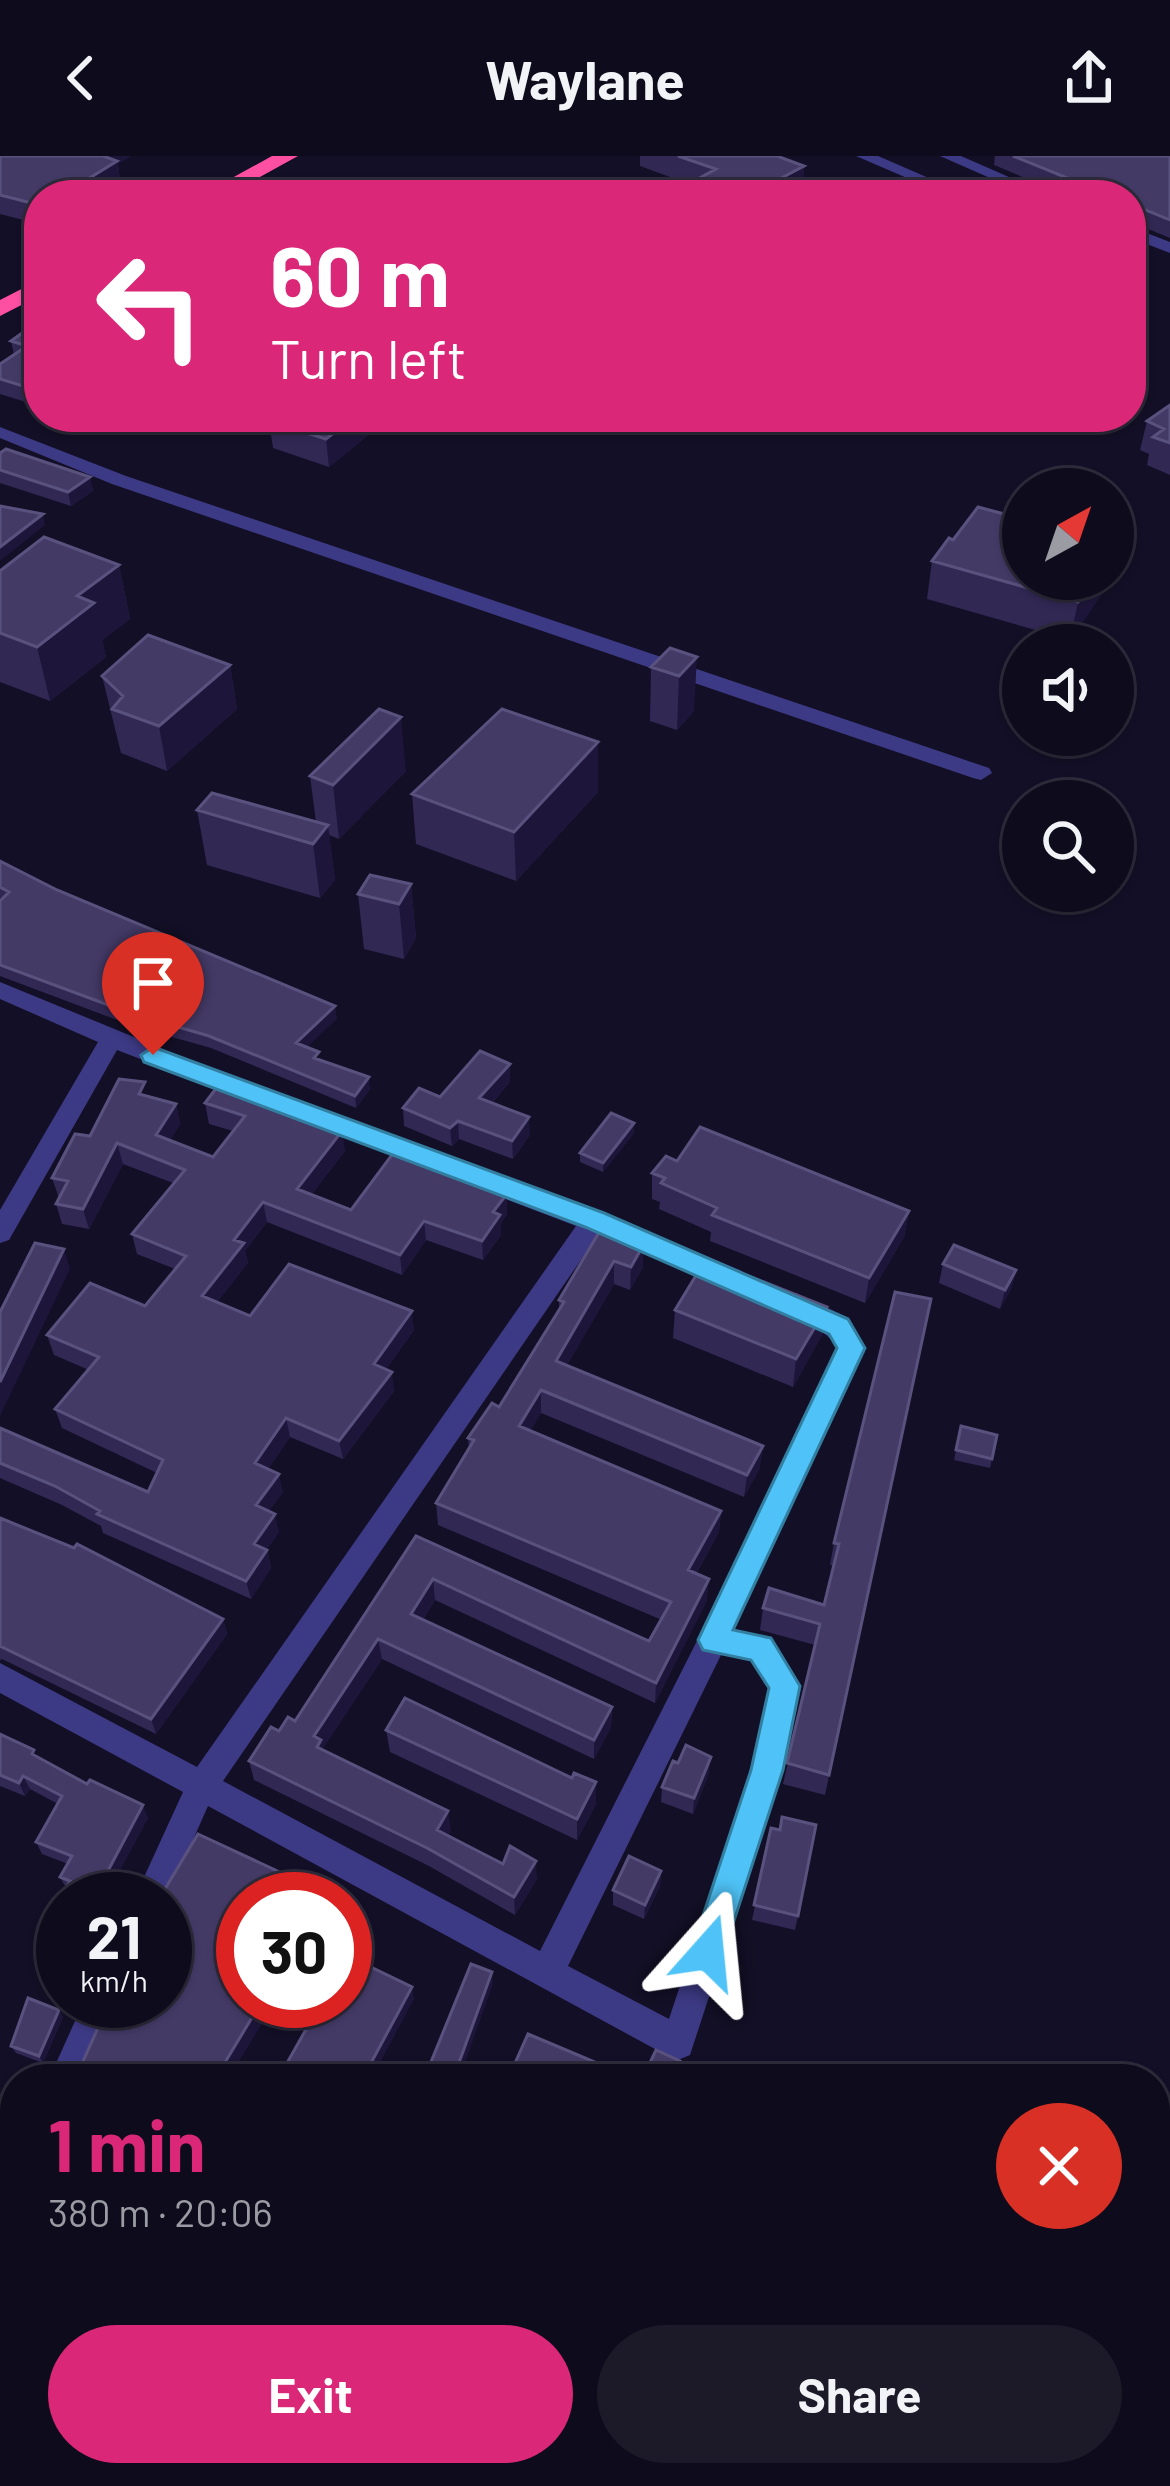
<!DOCTYPE html>
<meta charset="utf-8">
<style>
body{margin:0;font-family:Barlow,sans-serif;background:#1c1929;color:#f1f3f6;height:100vh;display:flex;flex-direction:column;font-size:45px;white-space:nowrap}
*{box-sizing:border-box;margin:0}
p{font-size:39px;color:#9b9ba3}
.icon{flex:none;width:66px;height:66px;fill:none;stroke:currentColor;stroke-width:2;stroke-linecap:round;stroke-linejoin:round}
.map{position:relative;flex:1;overflow:hidden}
.details{position:absolute;left:0px;top:1908px;width:1170px;height:423px;display:flex;flex-direction:column;background:#0e0b1c;border-radius:48px 48px 0 0;box-shadow:0 3px 9px #0004,0 0 0 3px #2e2b3b}
.details>*{flex:none}
.guide{position:absolute;left:24px;top:24px;width:1122px;height:252px;border-radius:48px;box-shadow:0 3px 9px #0004,0 0 0 3px #2e2b3b;background:#db2777;color:#fff;overflow:hidden}
.needle{width:78px;rotate:40deg}
.tools{position:absolute;left:1002px;top:312px;display:grid;gap:24px}
.tools a{display:grid;place-items:center;width:132px;height:132px;border-radius:50%;background:#0e0b1c;box-shadow:0 3px 9px #0004,0 0 0 3px #2e2b3b;font-size:60px}
.speed{position:absolute;left:36px;top:1716px;display:flex;gap:24px;font-size:60px;font-weight:700;text-align:center}
.speed>*{display:grid;place-content:center;width:156px;height:156px;border-radius:50%;background:#0e0b1c;box-shadow:0 3px 9px #0004,0 0 0 3px #2e2b3b;line-height:1}
.speed small{font-size:30px;font-weight:400}
.speed .limit{border:18px solid #d22;background:#fff;color:#111}
.pin{position:absolute;display:grid;place-items:center;width:102px;height:102px;color:#fff;margin:-123px -51px;border-radius:50% 50% 50% 0;rotate:-45deg;box-shadow:0 0 12px #0007}
.pin .icon{rotate:45deg}
.me{position:absolute;width:132px;margin:-66px;rotate:18deg;stroke-linejoin:round;filter:drop-shadow(0 0 9px #0008)}
.turn{display:flex;align-items:center;gap:42px;height:252px;padding:0 48px;font-size:54px}
.turn .icon{width:156px;height:156px;stroke-width:2.5}
.turn b{display:block;font-size:84px;line-height:102px}
.round{display:grid;place-items:center;flex:none;width:126px;height:126px;border-radius:63px;background:#1c1929}
.head{display:flex;align-items:center;justify-content:space-between;height:204px;padding:0 48px}
h1{font-size:72px;font-weight:700;line-height:90px;color:#db2777}
.cta{display:flex;gap:24px;margin-top:auto;padding:24px 48px}
.cta a{flex:1;height:138px;border-radius:72px;background:#db2777;color:#fff;font-size:48px;font-weight:700;line-height:138px;text-align:center}
.cta a+a{background:#1c1929;color:#f1f3f6}
header{display:flex;justify-content:space-between;align-items:center;height:156px;padding:0 48px;background:#0e0b1c;font-size:54px;font-weight:700}
.map>svg:first-child{display:block}
</style>
<header><svg class="icon" aria-label="back" viewBox="0 0 24 24"><path d="M15 5l-7 7 7 7"/></svg>Waylane<svg class="icon" aria-label="share" viewBox="0 0 24 24"><path d="M12 15V3M7 8l5-5 5 5M5 13v7h14v-7"/></svg></header>
<div class="map">
<svg width="1170" height="2330" viewBox="0 0 1170 2330">
<rect width="100%" height="100%" fill="#130f26"/>
<g fill="none" stroke-linecap="round" stroke-linejoin="round">
<!-- minor -->
<path fill="#3d3a85" fill-rule="evenodd" d="M856 0H878L931 23 919 39H903L914 25Z
M940 0H961L1050 39H1029Z
M1131 71 1170 86V97L1131 82Z
M0 271 126 320 989 612 992 617 981 624 973 622 112 328 0 282Z
M0 826 190 904 603 1057 742 1115 746 1122 733 1132 598 1079 223 1625 540 1795 702 1475 837 1192C825 1169 797 1169 783 1148L787 1141 796 1137 849 1162 865 1192 733 1474 771 1482 800 1530 783 1614 690 1899 678 1904 666 1899 208 1650 165 1747V1743H134L183 1636 0 1537V1507L197 1611 576 1070 117 894 9 1084 0 1087V1054L98 886 0 843ZM721 1499 751 1504 769 1532 751 1614 669 1863 568 1810Z
M84 1845H119L84 1923H49Z
M0 2012 15 2017V2053L0 2048Z
M15 2151V2222L0 2232V2161Z
M481 2316H519L514 2330H476Z
M694 2316H754L760 2330H700Z"/>
<!-- highway -->
<path fill="#ff4fa3" fill-rule="evenodd" d="M272 0H298L227 39H201Z
M39 124V140L0 160V144Z"/>
</g>
<!-- wall -->
<path fill="#312854" d="M0 0 118 8 120 25 98 39H39V68L0 58Z
M640 0H777L804 10 802 34 689 28 640 10Z
M995 0H1170V82L1131 66V39H1066L994 9Z
M39 165V241L29 247 0 238V208L14 199 11 185Z
M1170 249V319L1147 309 1149 298 1140 294 1147 265Z
M269 265 376 273 329 311 273 292Z
M0 297 90 321 93 335 71 350 0 327Z
M932 405 1023 423H1112L1070 484 927 443Z
M119 409 130 463 102 484 106 501 50 545 0 526V415Z
M670 492 694 555 677 574 650 565 651 511Z
M230 509 237 553 167 615 121 597 102 520Z
M406 615 339 683 329 679 335 724 320 742 207 709 197 654 316 666 310 620Z
M598 636 516 725 416 688 412 638Z
M0 705 57 734 337 862 307 891 320 904 370 933 356 952 211 892 133 870 0 820V745L2 743 0 742Z
M411 728 416 782 404 803 364 793 358 738Z
M510 908V926L492 947 530 979 513 1003 459 983 452 990 404 970 403 952 440 941Z
M220 927 345 995 311 1039 351 1054 507 1038V1058L501 1067V1079L483 1104 426 1084 402 1119 267 1066 245 1095 248 1107 217 1146 250 1160 414 1174 386 1213 394 1235 343 1303 290 1281 268 1313 283 1336 269 1355 279 1376 267 1393 271 1412 251 1443 103 1377 101 1370 62 1349 0 1322V1272L148 1336 157 1317 62 1272 55 1253 89 1214 54 1199 47 1179 145 1150 175 1113 137 1098 132 1078 173 1027 123 1008 89 1073 62 1068 56 1048 59 1042 52 1022 90 980 148 941 176 948 180 968 170 984 213 1001 233 975 209 968 205 947Z
M634 967V977L603 1016 580 1006V997Z
M677 1005 909 1055 904 1081 865 1147 710 1085 711 1076 659 1053 660 1046 652 1043V1017Z
M601 1073 643 1111 630 1134 614 1128 567 1209 760 1312 744 1341 541 1257 530 1275 721 1355 719 1376 696 1418 707 1444 655 1547 435 1444 423 1464 612 1551 611 1571 594 1603 382 1503 323 1592 324 1594 451 1674 448 1679 537 1723 515 1759 429 1710 254 1624 249 1605 279 1575 295 1565 416 1380 649 1485 662 1464 438 1369 436 1347 469 1293 468 1282 499 1251 559 1154V1144Z
M943 1108 1016 1114 1011 1133 1000 1153 939 1127Z
M931 1143 825 1639 783 1628 815 1489 760 1474 763 1452 824 1449 834 1410 830 1409 834 1387Z
M827 1151 822 1179 793 1231 673 1182 675 1154Z
M961 1270 992 1303 990 1312 954 1304Z
M0 1362 223 1463 227 1478 156 1578 2 1503 0 1504Z
M386 1574 596 1648 577 1684 390 1596Z
M0 1578 38 1601 148 1662 104 1743H63V1818L48 1813 41 1802 50 1784 43 1772 66 1732 60 1721 68 1708 42 1698 36 1686 58 1648 30 1633 25 1640 0 1630Z
M709 1617 693 1658 661 1646 662 1631Z
M771 1672 798 1760 795 1774 752 1764Z
M661 1715 660 1730 644 1763 613 1749V1734Z
M59 1854 63 1861 43 1907 16 1897 11 1890Z
M680 1905 674 1923H653L647 1920V1913Z
M1155 2267 1170 2275V2325L1166 2329 1144 2316H1155Z
M156 2316H235L265 2330H192Z"/>
<!-- shaded-wall -->
<path fill="#1d163a" d="M99 0H132L118 8 120 25 98 39H62Z
M804 10 802 34 794 39H773L774 26Z
M39 224V241L29 247 26 231Z
M354 261H375L376 273 329 311 326 283Z
M90 321 93 335 71 350 68 336Z
M43 358 45 369 0 405V391Z
M1119 389 1113 418V398Z
M119 409 130 463 102 484 106 501 50 545 37 491 77 440Z
M1095 423H1112L1070 484 1078 446Z
M697 501 694 555 677 574 679 520Z
M230 509 237 553 167 615 159 570Z
M401 561 406 615 339 683 333 629Z
M598 586V636L516 725 514 676Z
M328 669 335 724 320 742 313 688Z
M411 728 416 782 404 803 399 748Z
M335 850 337 862 298 900 296 887Z
M510 908V926L480 960 479 942Z
M369 921 370 933 356 952 355 940Z
M176 948 180 968 161 999 156 979Z
M529 961 530 979 513 1003 512 985Z
M458 965 459 983 452 990 450 972Z
M634 967V977L603 1016V1007Z
M342 975 345 995 300 1053 297 1033Z
M117 987 123 1008 89 1073 83 1053Z
M507 1038V1058L501 1067V1079L483 1104 482 1085 493 1056Z
M263 1046 267 1066 245 1095 248 1107 207 1159 202 1140 234 1084Z
M909 1055 904 1081 865 1147 869 1122Z
M424 1065 426 1084 402 1119 400 1099Z
M644 1088 643 1111 630 1134 631 1111Z
M64 1093 70 1113 0 1260V1226Z
M614 1105V1128L556 1228V1205Z
M1016 1114 1011 1133 1000 1153 1005 1134Z
M827 1151 822 1179 793 1231 796 1203Z
M412 1155 414 1174 376 1227 374 1208Z
M392 1216 394 1235 343 1303 339 1285Z
M541 1234V1257L520 1292 519 1270Z
M286 1262 290 1281 259 1326 255 1307Z
M763 1290 760 1312 744 1341 747 1319Z
M279 1318 283 1336 260 1368 256 1349Z
M721 1355 719 1376 686 1435 688 1414Z
M275 1358 279 1376 258 1406 254 1388Z
M267 1394 271 1412 251 1443 246 1425Z
M433 1423 435 1444 414 1479 411 1458Z
M709 1423 707 1444 655 1547 656 1527Z
M223 1463 227 1478 156 1578 151 1563Z
M378 1483 382 1503 323 1592 326 1603 321 1610 314 1580Z
M612 1551 611 1571 594 1603V1584Z
M711 1601 709 1617 693 1658 694 1642Z
M23 1620 30 1633 25 1640 19 1627Z
M596 1626V1648L577 1684V1663Z
M143 1649 148 1662 104 1743H93Z
M448 1655 451 1674 440 1692 437 1674Z
M536 1705 537 1723 515 1759 514 1741Z
M661 1715 660 1730 644 1763 645 1749Z
M492 1816 493 1828 459 1923H453Z
M412 1831 414 1843 375 1916 372 1905Z
M262 1845H276L228 1923H215Z
M59 1854 63 1861 43 1907 39 1900Z"/>
<!-- building -->
<path fill="#433a66" stroke="#5a527e" stroke-width="3" d="M0 0H103L117 5 62 39H39V49L0 39Z
M678 0H777L804 10 774 26 788 31 773 39H668L716 13Z
M1013 0H1170V64L1131 48V39H1109Z
M39 165V224L26 231 0 223V208L27 190 11 185Z
M1170 249V287L1153 281 1164 273 1147 265Z
M274 261H354L326 283 269 265Z
M6 293 90 321 68 336 0 314V297Z
M0 350 43 358 0 391Z
M978 351 1023 363V423H1095L1078 446 932 405 949 382 953 384Z
M44 381 119 409 77 440 94 447 37 491 0 477V415Z
M148 479 230 509 159 570 112 553 123 540 102 520Z
M670 492 697 501 679 520 651 511Z
M379 553 401 561 333 629 310 620Z
M502 553 598 586 514 676 412 638Z
M212 637 328 669 313 688 197 654Z
M0 705 57 734 335 850 296 887 319 896 314 902 369 921 355 940 209 880 130 857 0 809V745L9 736 0 731Z
M370 719 411 728 399 748 358 738Z
M480 895 510 908 479 942 529 961 512 985 458 965 450 972 403 952 419 932 440 941Z
M119 923 145 926 139 938 176 948 156 979 213 1001 245 960 205 947 220 927 342 975 297 1033 351 1054 397 992 507 1038 493 1056 500 1059 482 1085 424 1065 400 1099 263 1046 234 1084 244 1087 202 1140 250 1160 289 1108 412 1155 374 1208 392 1216 339 1285 286 1262 255 1307 279 1318 256 1349 275 1358 254 1388 267 1394 246 1425 97 1358 100 1355 55 1330 0 1307V1272L148 1336 163 1304 55 1253 99 1201 47 1179 90 1127 145 1150 186 1100 132 1078 185 1014 117 987 83 1053 56 1048 68 1025 52 1022 75 978 90 980Z
M611 957 634 967 603 1007 580 997Z
M700 971 909 1055 869 1122 712 1059 717 1052 661 1027 665 1022 652 1017 666 1000 677 1005Z
M601 1073 644 1088 631 1111 614 1105 556 1205 763 1290 747 1319 541 1234 519 1270 721 1355 688 1414 709 1423 656 1527 433 1423 411 1458 612 1551 594 1584 378 1483 314 1580 321 1584 317 1591 448 1655 437 1674 503 1708 510 1690 536 1705 514 1741 427 1692 249 1605 271 1571 279 1575 288 1561 295 1565 416 1380 649 1485 671 1446 436 1347 474 1284 468 1282 492 1247 499 1251 564 1146 559 1144Z
M35 1087 64 1093 0 1226V1156Z
M954 1089 1016 1114 1005 1134 943 1108Z
M706 1103 827 1151 796 1203 675 1154Z
M895 1136 931 1143 829 1619 787 1607 820 1468 763 1452 769 1432 824 1449 839 1388 834 1387Z
M961 1270 997 1279 992 1303 956 1294Z
M0 1362 74 1392 77 1388 223 1463 151 1563 0 1490Z
M405 1542 572 1622 574 1617 596 1626 577 1663 386 1574Z
M0 1578 34 1594 32 1598 87 1628 90 1624 143 1649 93 1743H63V1809L41 1802 53 1776 43 1772 70 1725 60 1721 72 1700 36 1686 62 1640 23 1620 19 1627 0 1619Z
M686 1589 711 1601 694 1642 662 1631 673 1605 678 1607Z
M782 1661 816 1669 798 1760 754 1749 771 1672 780 1674Z
M198 1678 329 1739 326 1743H243V1845H262L215 1923H62L66 1914 80 1912 110 1845H165V1743H159Z
M629 1700 661 1715 645 1749 613 1734Z
M348 1800 412 1831 372 1905 409 1923H278L322 1845H345V1805Z
M471 1808 492 1816 453 1923H424Z
M28 1842 59 1854 39 1900 11 1890Z
M528 1878 602 1909 597 1923H508Z
M656 1894 680 1905 672 1923 647 1913Z
M0 2230 15 2234V2252L0 2244Z
M1155 2267 1170 2275V2318L1155 2309Z
M167 2316H235L265 2330H204Z
M901 2316H944L973 2330H901L897 2328Z"/>
<!-- route -->
<path fill="#4fc3f7" stroke="#337fa1" stroke-width="3" d="M153 891 604 1057 848 1163 865 1192 733 1474 771 1482 800 1530 783 1614 720 1808 708 1813 696 1808 691 1796 751 1614 769 1532 751 1504 703 1494 698 1484 837 1192 829 1178 585 1071 144 906 141 899Z"/>
</svg>
<div class="tools">
<a><svg class="needle" viewBox="-14 -14 28 28"><path d="M0-13l5 13h-10z" fill="#e53935"/><path d="M0 13l5-13h-10z" fill="#9b9ba3"/></svg></a>
<a><svg class="icon" aria-label="sound" viewBox="0 0 24 24"><path d="M4 9h4l5-4v14l-5-4H4zM17 9q2 3 0 6"/></svg></a>
<a><svg class="icon" aria-label="search" viewBox="0 0 24 24"><circle cx="10" cy="10" r="6"/><path d="M15 15l6 6"/></svg></a>
</div>
<div class="speed"><div>21<small>km/h</small></div><div class="limit">30</div></div>
<div class="pin" style="left:153px;top:899px;background:#d93025"><svg class="icon" aria-label="arrive" viewBox="0 0 24 24"><path d="M6 21V4h12l-3 4 3 4H6"/></svg></div>
<svg class="me" style="left:708px;top:1796px" viewBox="-20 -20 40 40"><path d="M0-17L14 15 0 8-14 15z" fill="#4fc3f7" stroke="#fff" stroke-width="4"/></svg>
<div class="guide">
<div class="turn"><svg class="icon" aria-label="left" viewBox="0 0 24 24"><path d="M17 20v-9H6M10 6l-5 5 5 5"/></svg><div><b>60 m</b>Turn left</div></div>
</div>
<section class="details">
<div class="head"><div><h1>1 min</h1><p>380 m · 20:06</p></div><a class="round" style="background:#d93025;color:#fff"><svg class="icon" aria-label="close" viewBox="0 0 24 24"><path d="M6 6l12 12M18 6L6 18"/></svg></a></div>
<div class="cta"><a>Exit</a><a>Share</a></div>
</section>
</div>
